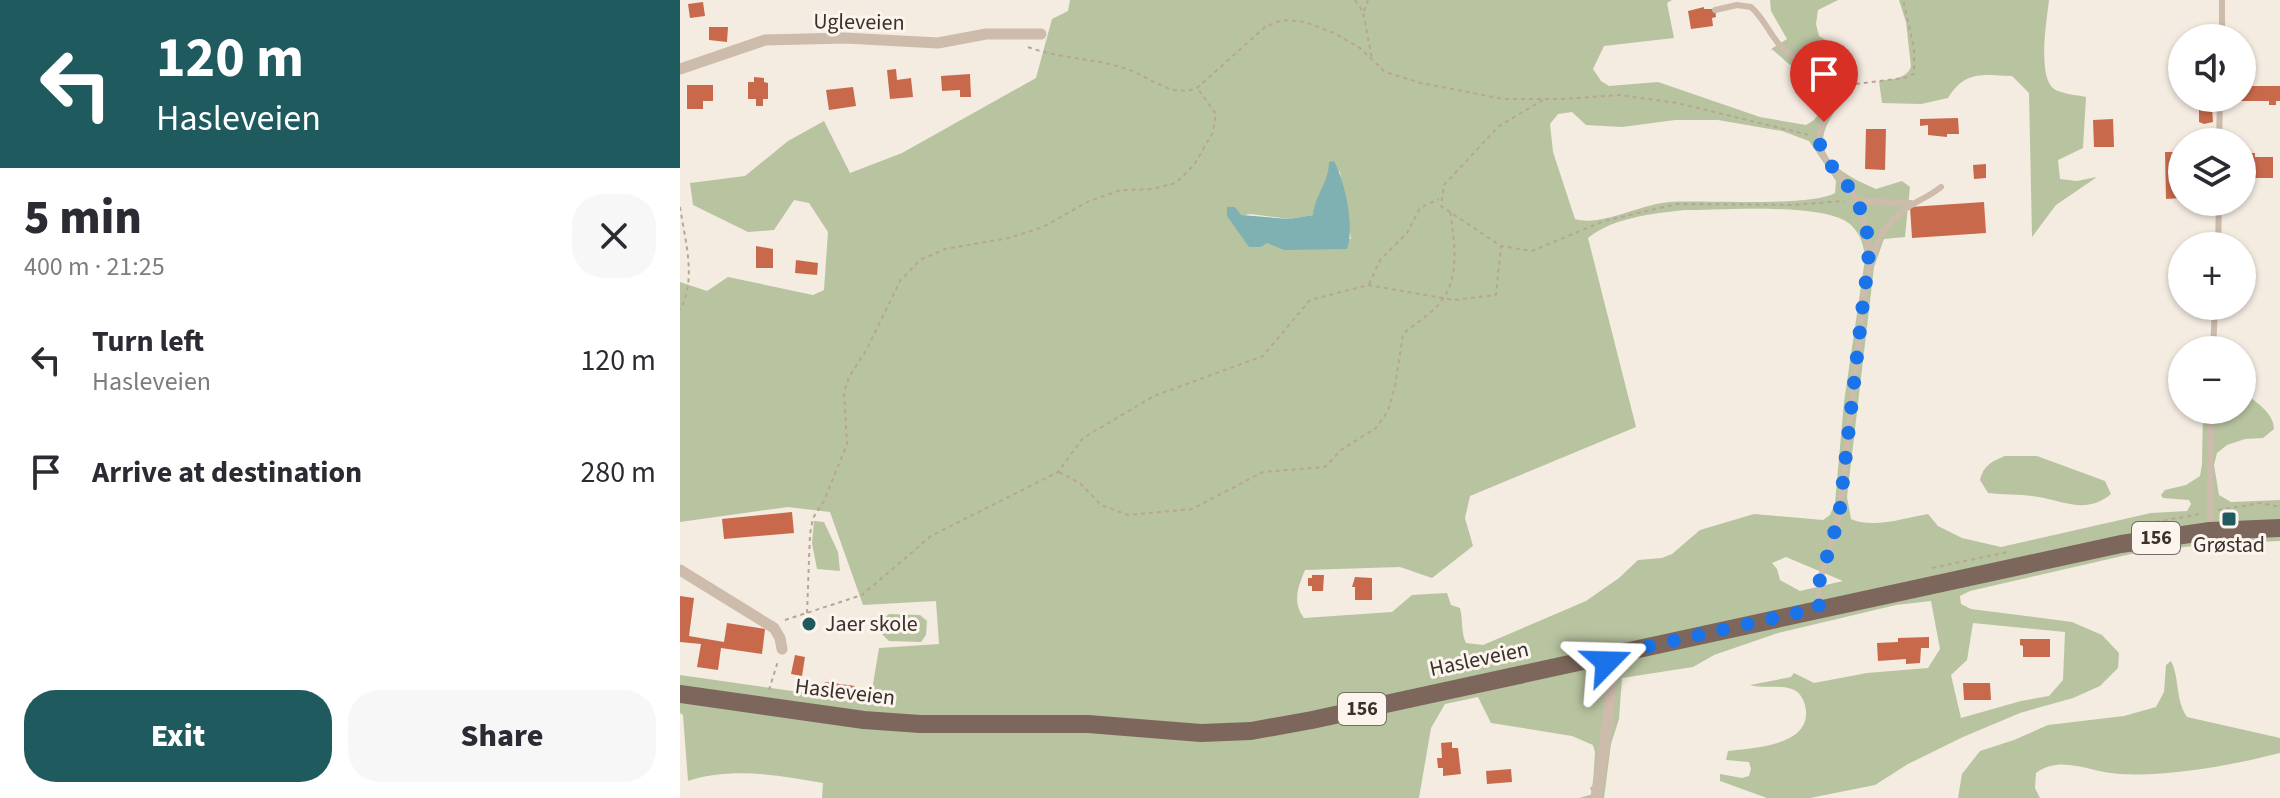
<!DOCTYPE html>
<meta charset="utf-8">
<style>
body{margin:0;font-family:"Source Sans 3",sans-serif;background:#f7f7f7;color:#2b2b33;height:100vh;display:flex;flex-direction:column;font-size:30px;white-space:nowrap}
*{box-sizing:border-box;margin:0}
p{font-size:26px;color:#7c7c81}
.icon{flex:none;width:44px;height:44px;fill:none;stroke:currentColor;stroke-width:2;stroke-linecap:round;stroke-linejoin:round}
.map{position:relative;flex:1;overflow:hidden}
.sheet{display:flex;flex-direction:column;background:#fff;width:680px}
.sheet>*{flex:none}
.guide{background:#1f5a5e;color:#fff;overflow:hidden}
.buttons{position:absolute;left:1488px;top:24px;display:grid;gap:16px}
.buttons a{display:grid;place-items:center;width:88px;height:88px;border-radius:50%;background:#fff;box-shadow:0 2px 6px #0004;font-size:40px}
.pin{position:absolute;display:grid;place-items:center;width:68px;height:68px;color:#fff;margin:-82px -34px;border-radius:50% 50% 50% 0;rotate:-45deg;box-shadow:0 0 8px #0007}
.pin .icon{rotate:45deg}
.me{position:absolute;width:88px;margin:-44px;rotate:68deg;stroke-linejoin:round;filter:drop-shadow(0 0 6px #0008)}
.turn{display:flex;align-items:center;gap:28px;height:168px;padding:0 24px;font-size:36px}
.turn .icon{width:104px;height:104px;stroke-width:2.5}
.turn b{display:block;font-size:56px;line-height:68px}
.round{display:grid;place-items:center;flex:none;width:84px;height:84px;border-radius:32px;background:#f7f7f7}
.head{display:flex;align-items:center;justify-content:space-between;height:136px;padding:0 24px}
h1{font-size:48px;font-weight:800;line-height:60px}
.cta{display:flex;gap:16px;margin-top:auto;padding:16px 24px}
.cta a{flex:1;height:92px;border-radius:32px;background:#1f5a5e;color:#fff;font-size:32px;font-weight:800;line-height:92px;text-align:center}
.cta a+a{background:#f7f7f7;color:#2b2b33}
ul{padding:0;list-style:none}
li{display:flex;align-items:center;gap:24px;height:112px;padding:0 24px}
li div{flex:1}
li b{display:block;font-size:30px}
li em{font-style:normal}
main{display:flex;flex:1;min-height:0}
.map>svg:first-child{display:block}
</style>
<main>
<section class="sheet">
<div class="guide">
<div class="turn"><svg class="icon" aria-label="left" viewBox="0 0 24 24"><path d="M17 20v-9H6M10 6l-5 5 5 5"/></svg><div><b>120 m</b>Hasleveien</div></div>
</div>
<div class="head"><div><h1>5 min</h1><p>400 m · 21:25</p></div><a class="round"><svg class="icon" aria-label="close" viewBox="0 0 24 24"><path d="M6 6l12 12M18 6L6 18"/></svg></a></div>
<ul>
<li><svg class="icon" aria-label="left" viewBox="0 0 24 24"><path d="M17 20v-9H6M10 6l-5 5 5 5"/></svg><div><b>Turn left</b><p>Hasleveien</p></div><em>120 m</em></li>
<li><svg class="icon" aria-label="arrive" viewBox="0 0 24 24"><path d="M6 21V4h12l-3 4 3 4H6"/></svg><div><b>Arrive at destination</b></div><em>280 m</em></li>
</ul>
<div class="cta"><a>Exit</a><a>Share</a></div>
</section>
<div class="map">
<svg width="1600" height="798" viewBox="0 0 1600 798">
<rect width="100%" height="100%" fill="#f4ebe1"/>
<!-- green -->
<path fill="#b8c4a0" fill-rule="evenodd" d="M390 0H992L987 3 994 38 924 46 913 69 921 81 929 86 978 82 1080 117 1126 125 1134 120 1151 97V78C1139 66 1125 74 1113 67 1105 62 1099 54 1091 49L1107 39 1091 11 1090 0H1158L1138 10 1136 24 1139 36 1160 49C1163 59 1166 76 1165 87 1163 103 1148 117 1144 133 1136 163 1175 180 1196 189L1222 181 1230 187 1225 237 1204 239 1194 267 1167 497 1171 519C1193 529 1225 518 1248 514L1258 526 1282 538 1321 547 1471 513 1507 511 1511 504 1509 500 1483 498 1481 495 1485 490 1506 485 1520 476 1522 464 1523 410H1562V391C1574 401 1594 412 1594 429L1583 438 1565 439 1547 445 1537 453 1534 465 1539 495 1551 502 1600 500V541L1528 544 1451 554 1290 591 1280 596 1281 604 1291 609 1392 622 1422 635 1439 653 1438 668 1420 686 1393 698 1340 713 1283 737 1228 764 1195 785 1130 798H1087L1040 781V774L1062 778 1069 776 1071 769 1069 762 1046 760 1048 751C1070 748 1129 747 1126 711 1126 705 1121 692 1114 690 1102 684 1083 689 1070 685L1111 677 1114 673 1134 683 1187 673 1248 668 1260 649 1251 601 1216 605 1098 633 1034 655 1013 667 942 678 939 719 931 744 924 798H899L913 794 910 788 913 785 915 752 913 745 892 736 811 723 798 697 765 704 751 728 739 798H142L143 783C100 775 51 767 8 781L3 715 0 713V675L190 702 199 648 259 644 256 601 183 605 150 512 108 507 0 522V282L27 291 48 277 133 295 144 290 148 232 129 203 114 200 94 230 68 232 13 205 10 183 65 176 108 141 144 121 170 173 222 153 356 78 372 19 388 11ZM892 112 906 125 942 127 995 120H1038L1102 131 1129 141 1156 181 1155 193C1130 207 1025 200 990 202 960 204 921 227 895 219L873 152 870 124 878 114ZM649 162 660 172 671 239 587 243 547 207H555L561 216 570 214 609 219 633 215 649 176ZM1004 210C1039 210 1147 202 1171 225 1181 235 1184 245 1185 259L1164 402 1155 503 1150 515 1143 520 1074 514 1020 530 992 554 982 558 958 560 939 578 906 601 803 645 786 643C781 633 783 620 780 608L771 605 767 593 732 595 712 612 624 618C612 602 618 587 625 570L720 567 752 578 793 546 785 518 790 496 956 427 908 238C934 217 972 214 1004 210ZM1106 557 1163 581 1120 591 1100 580 1097 569 1092 563ZM1293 623 1385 632 1383 680 1369 696 1341 701 1281 718 1271 675 1287 660Z
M1219 0H1369C1367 19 1357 77 1374 89 1382 94 1397 95 1406 97L1403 148 1378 160 1380 179 1397 181 1417 177 1376 205 1352 237 1349 93 1332 76C1303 75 1285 70 1268 98L1241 104 1202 103 1199 81C1211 79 1225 80 1231 67L1226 22Z
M1325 456H1357L1425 481 1431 494C1407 514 1386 502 1359 497 1343 494 1325 495 1308 493L1300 480C1303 466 1312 461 1325 456Z
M134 521 144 522 158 552 160 571 137 569 132 543Z
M209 614 240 615 247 621 246 635 241 642 209 641 202 634 203 619Z
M1491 661C1500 679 1495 699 1507 717L1600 738V753C1552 765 1490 777 1440 774 1411 773 1382 754 1356 773L1355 788 1360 798H1278L1282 774 1300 751 1334 740 1368 725 1444 716 1476 707 1484 692 1486 665Z"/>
<!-- water -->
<path fill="#7fb0b2" d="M654 161C665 181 675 228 667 249L604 250 587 243 581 247H569L547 216V207H555L561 215 609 219 633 215C635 195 649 182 649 162Z"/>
<!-- building -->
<path fill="#c8694b" d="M23 2 25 16 10 18 8 4Z
M1024 7V9H1035L1036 17 1032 18 1033 26 1011 29 1008 11Z
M29 27H48L47 42 29 40Z
M216 69 217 80 231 78 233 97 210 99 207 70Z
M290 74 291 97H280V90L262 91 261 76Z
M74 77 84 78V82L88 83V99H83V106H76V99H68V82H74Z
M7 85H33V101H23V109H7Z
M1562 86H1600V101H1596V105H1589V101H1559V98H1562Z
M173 87 176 106 149 110 146 90Z
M1519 107H1532L1533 122 1524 124 1519 122Z
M1278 118 1279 134H1267V137L1248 135V125L1240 126V119Z
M1433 119 1434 147H1414L1413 120Z
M1186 129H1206L1205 170 1185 169Z
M1485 152H1502V198L1486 199Z
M1566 153H1575V157H1593V178H1575V182H1565V177H1562V157H1565Z
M1306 164V178L1294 179 1293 165Z
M1304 202 1306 233 1232 238 1230 207Z
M76 246 93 249V268H76Z
M116 260 138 263 137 275 115 273Z
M112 512 114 533 44 539 42 519Z
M632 575H644L643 591H632V586H628V578H632Z
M675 577 692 578V600H675V587H672Z
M0 596 14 598 9 636 44 642 47 623 85 629 82 654 41 648 38 670 17 667 21 644 0 642Z
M1249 637V648H1241L1240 663 1226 664V659L1198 661 1197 643 1218 642V638Z
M1340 639H1370V657H1343V646L1340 645Z
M115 655 125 657 122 676 111 674Z
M145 682 175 686 174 698 143 695Z
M1283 683H1310L1311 700H1284Z
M772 742V748H778L781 774 763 776V768H758L757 758H762L761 743Z
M831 769 832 782 807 784 806 771Z"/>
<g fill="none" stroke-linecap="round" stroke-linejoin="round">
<!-- path -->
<path stroke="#b9a596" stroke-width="2" stroke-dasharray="4 4" stroke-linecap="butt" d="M675 0 683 12 692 59
M684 11 688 0
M348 47C380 59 415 58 447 69 471 78 492 98 517 88L585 27 602 20 625 22 654 33 680 48 705 72 741 83 824 99H883L939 95 997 103 1129 135
M1168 85 1224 78 1234 74V48L1223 0
M863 100 819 126 764 185 761 206 821 246 852 251 924 221 997 204 1113 205 1164 201
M0 207C5 241 17 279 0 310
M689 284 700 260 727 233 740 208 759 199
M379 472 400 483 421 505 448 515 512 509 583 472 645 467 661 450 696 428 708 411 715 386 723 334C732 326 743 319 752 311 782 286 775 246 770 211
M1538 510 1581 503 1600 507
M1452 526 1520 514
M1252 568 1328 552
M127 613 130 534 133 518 144 501 167 444 164 392 169 377 187 349 220 281 240 260 265 249 329 238 363 227 409 201 441 190 472 189 496 183 514 165 533 132 536 114 518 89
M105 620 182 595 251 536 378 472 403 438 474 396 583 356 630 300 688 285 774 300 816 295 821 246
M89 690 98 661"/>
<!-- service -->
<path stroke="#cdbbac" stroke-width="6" d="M1035 10 1057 5 1071 7C1087 21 1093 44 1111 55 1126 65 1145 59 1158 73 1169 100 1136 116 1139 142 1141 162 1160 173 1170 189 1182 209 1187 231 1189 255
M1542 38V0
M1539 142 1540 98
M1176 201 1231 203
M1538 246 1539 202
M1533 350 1535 306
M1530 410V527
M1139 605V583L1159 517 1184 294C1190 261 1195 231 1224 210 1236 201 1249 197 1261 187"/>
<!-- minor -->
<path stroke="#cdbbac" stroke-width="11" d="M0 69 85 40 165 38 258 43 306 34H361
M0 570 94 628 100 638 102 649
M916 798C922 752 936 702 926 656"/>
<!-- primary -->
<path stroke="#7d675c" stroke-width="18" d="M0 694 184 720 240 724H408L521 733 571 731 632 720 1441 544 1530 531 1600 528"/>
</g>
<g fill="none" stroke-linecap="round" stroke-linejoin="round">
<!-- route -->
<path stroke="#1a73e8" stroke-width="14" stroke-dasharray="0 25.2" d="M927 662 926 656 1139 608V583L1159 517 1184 294C1188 268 1192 246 1184 220 1180 206 1173 192 1164 181 1149 162 1131 148 1144 122"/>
</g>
<!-- markers -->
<g fill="#1f5a5e" stroke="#fbf5ee" stroke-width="3">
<rect x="1541" y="511" width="16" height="16" rx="4"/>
<circle cx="129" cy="624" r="8"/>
</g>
<g text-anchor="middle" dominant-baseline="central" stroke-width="6" stroke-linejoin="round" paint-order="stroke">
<!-- shield labels -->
<g fill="#fbf5ee" stroke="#756b66" stroke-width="2">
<rect x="1452" y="522" width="48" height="32" rx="6"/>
<rect x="658" y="693" width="48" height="32" rx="6"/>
</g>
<g font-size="20" font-weight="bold" fill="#3b302b">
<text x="1476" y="538">156</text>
<text x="682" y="709">156</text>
</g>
<!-- street labels -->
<g font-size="22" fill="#3b302b" stroke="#fbf5ee">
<text transform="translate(179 22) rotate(1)">Ugleveien</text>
<text transform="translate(799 659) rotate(-12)">Hasleveien</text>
<text transform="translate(165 692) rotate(7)">Hasleveien</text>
</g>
<!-- poi labels -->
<g font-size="22" fill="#3b302b" stroke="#fbf5ee">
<text x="1549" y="545">Grøstad</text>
<text x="145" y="624" text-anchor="start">Jaer skole</text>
</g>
</g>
</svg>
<div class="buttons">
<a><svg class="icon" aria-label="sound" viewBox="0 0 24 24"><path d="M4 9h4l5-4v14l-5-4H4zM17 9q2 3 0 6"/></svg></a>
<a><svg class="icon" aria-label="layers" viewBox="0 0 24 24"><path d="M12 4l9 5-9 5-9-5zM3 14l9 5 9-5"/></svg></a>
<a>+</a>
<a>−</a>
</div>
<div class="pin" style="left:1144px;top:122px;background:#d93025"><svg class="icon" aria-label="arrive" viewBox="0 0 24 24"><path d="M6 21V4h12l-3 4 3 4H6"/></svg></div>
<svg class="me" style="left:927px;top:662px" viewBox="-20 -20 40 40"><path d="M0-17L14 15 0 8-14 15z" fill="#1a73e8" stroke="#fff" stroke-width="4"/></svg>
</div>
</main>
